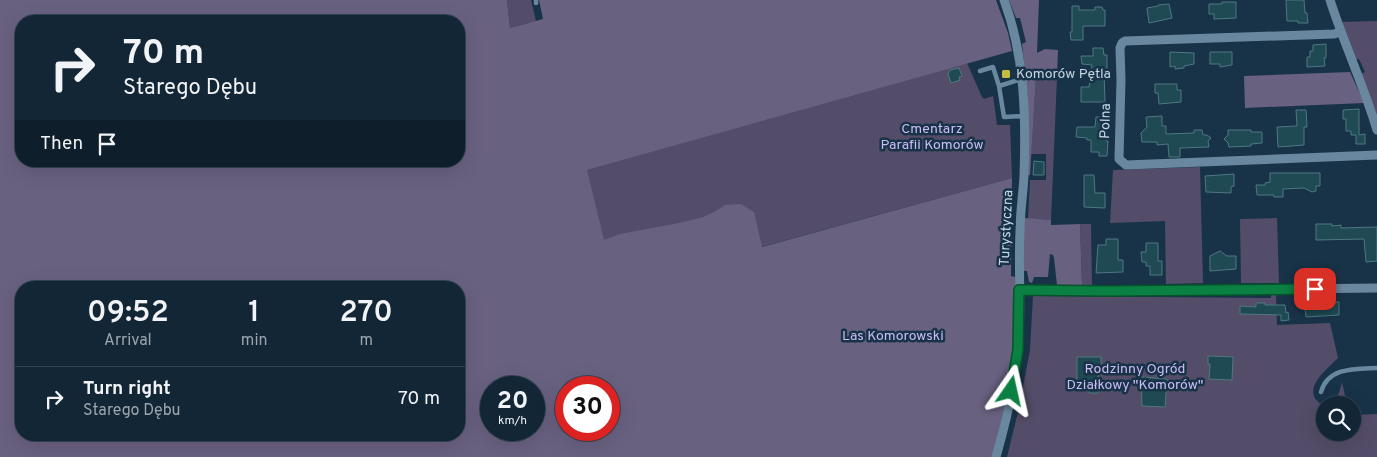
<!DOCTYPE html>
<meta charset="utf-8">
<style>
body{margin:0;font-family:Overpass,sans-serif;background:#1f3242;color:#f1f3f6;height:100vh;display:flex;flex-direction:column;font-size:19px;white-space:nowrap}
*{box-sizing:border-box;margin:0}
p{font-size:16px;color:#9ca5ad}
.icon{flex:none;width:28px;height:28px;fill:none;stroke:currentColor;stroke-width:2;stroke-linecap:round;stroke-linejoin:round}
.map{position:relative;flex:1;overflow:hidden}
.details{position:absolute;left:15px;top:281px;width:450px;height:160px;display:flex;flex-direction:column;background:#122636;border-radius:20px;box-shadow:0 5px 20px #0002,0 0 0 1px #314351}
.details>*{flex:none}
.guide{position:absolute;left:15px;top:15px;width:450px;height:152px;border-radius:20px;box-shadow:0 5px 20px #0002,0 0 0 1px #314351;background:#122636;color:#f1f3f6;overflow:hidden}
.buttons{position:absolute;left:1316px;top:396px;display:grid;gap:10px}
.buttons a{display:grid;place-items:center;width:45px;height:45px;border-radius:50%;background:#122636;box-shadow:0 5px 20px #0002,0 0 0 1px #314351;font-size:25px}
.speed{position:absolute;left:480px;top:376px;display:flex;gap:10px;font-size:25px;font-weight:700;text-align:center}
.speed>*{display:grid;place-content:center;width:65px;height:65px;border-radius:50%;background:#122636;box-shadow:0 5px 20px #0002,0 0 0 1px #314351;line-height:1}
.speed small{font-size:12px;font-weight:400}
.speed .limit{border:8px solid #d22;background:#fff;color:#111}
.pin{position:absolute;display:grid;place-items:center;width:42px;height:42px;color:#fff;margin:-21px;border-radius:10px;box-shadow:0 2px 8px #0006}
.me{position:absolute;width:55px;margin:-28px;rotate:11deg;stroke-linejoin:round;filter:drop-shadow(0 0 4px #0008)}
.turn{display:flex;align-items:center;gap:18px;height:105px;padding:0 25px;font-size:22px}
.turn .icon{width:65px;height:65px;stroke-width:2.5}
.turn b{display:block;font-size:35px;line-height:42px}
.then{display:flex;align-items:center;height:48px;padding:0 25px;background:#0003;gap:10px;font-size:19px}
.eta{display:flex;justify-content:space-evenly;align-items:center;height:85px;text-align:center}
.eta b{font-size:30px;font-weight:600;line-height:35px}
ul{padding:0;list-style:none}
li{display:flex;align-items:center;gap:15px;height:65px;padding:0 25px;border-top:1px solid #314351}
li div{flex:1}
li b{display:block;font-size:19px}
li em{font-style:normal}
.map>svg:first-child{display:block}
</style>
<div class="map">
<svg width="1377" height="457" viewBox="0 0 1377 457">
<rect width="100%" height="100%" fill="#183348"/>
<!-- green -->
<path fill="#544d69" d="M507 0H531L536 21 510 28Z
M1377 21V116L1361 74 1365 72 1359 59 1355 60 1342 22Z
M967 63 982 97 984 99 993 96 997 125H1010L1012 178 615 287 586 170Z
M1036 76 1057 77 1051 220 1028 219 1030 180H1046V154H1031Z
M1200 167 1203 283 1166 284 1165 221 1110 223 1113 170Z
M1277 218 1279 283H1241L1240 219Z
M1080 224H1091L1092 285H1082Z
M1271 295H1276L1277 325 1330 323 1338 358C1327 369 1300 390 1321 404 1336 404 1339 395 1342 382L1347 405H1325V432H1352L1353 415 1377 414V457H1007L1019 408 1030 350 1033 296 1271 298Z"/>
<!-- forest -->
<path fill="#696180" fill-rule="evenodd" d="M0 0H507L510 28 543 19 539 0H996L1008 33 1012 51 587 170 604 240 620 234 679 223 703 217 716 211 725 205 741 204 754 212 762 247 1012 178 1011 276 1015 277 1016 309 1014 350 1004 408 993 457H0ZM21 21H459V161H21ZM21 288H459V435H21ZM491 388H534V430H491ZM566 388H609V430H566Z
M1009 0H1039L1037 53 1045 49 1058 50 1057 77 1036 76 1030 175H1028V99L1022 44 1026 42 1020 18H1016Z
M1350 72 1364 103 1245 108 1244 76Z
M1024 218 1051 220V225L1080 224 1082 285H1057L1054 258 1053 255 1050 254 1048 277H1034L1032 283 1029 282 1027 271H1023Z"/>
<!-- building -->
<path fill="#1f4a54" stroke="#4e7882" d="M1286 0H1304L1305 13H1307L1308 23H1298V21H1287Z
M1222 2H1236V18L1214 19V14H1209V4H1222Z
M1169 4 1172 18 1149 23 1147 8 1158 6V5Z
M1072 6H1079V10H1095V7H1102L1103 10H1105V26H1083V40H1071L1070 32H1072Z
M1326 44V58H1324L1325 66 1307 67V57H1310V51H1313V45Z
M1093 48H1103L1104 55H1107V72H1104L1105 102H1081V87H1089L1092 65 1082 64 1081 56H1093Z
M1170 52 1194 53V64L1184 66V68L1175 69V66L1170 67Z
M1210 52H1232V65L1220 67V64H1210Z
M959 68 962 76 959 77 960 80 951 83 948 74 950 70Z
M1155 84H1177V90H1181V102L1159 104 1158 93H1155Z
M1359 109V135L1365 134V144H1356V135H1351V131H1346V119H1343V110Z
M1296 110H1306L1307 127H1304V145L1278 147 1277 127 1297 126Z
M1162 116V126H1166V134L1194 133V130H1202L1203 135H1207L1211 138 1208 141 1209 147 1180 148V157H1169L1168 144 1157 145V142H1142L1141 133 1147 127 1146 117Z
M1096 117H1106L1105 136H1107V142L1108 141 1107 156H1099V152H1091V140H1087V138L1076 137 1077 127H1095Z
M1228 130H1251V132H1262V143L1251 144V146L1229 147 1228 143 1224 139 1228 135Z
M1034 161 1044 162V175H1033Z
M1270 173H1320V186H1316V191L1312 192 1304 188 1283 189V197H1274V195H1257L1256 185H1265V183L1270 182Z
M1234 174V186L1231 187V193L1206 192 1205 176Z
M1084 175H1094L1095 193H1105V208L1084 207Z
M1316 224H1332V226L1341 225V228L1377 227V261L1366 262 1364 239 1316 240Z
M1106 239H1118V260H1123V272L1096 273 1098 245H1106Z
M1146 243H1158V261H1162V275H1150V266H1146V262H1142L1141 252H1146Z
M1220 251 1227 256H1236V269L1210 271V256Z
M1304 301 1339 302V315L1306 317Z
M1256 303H1265V305H1285L1286 313 1288 312 1289 320 1281 321V315L1240 314V306L1256 307Z
M1208 356 1233 357 1232 380 1209 379 1210 364H1208Z
M1077 357H1101V367H1098V393H1089V381H1077Z
M1141 377 1167 379 1165 407 1142 406Z"/>
<g fill="none" stroke-linecap="round" stroke-linejoin="round">
<!-- lane -->
<path stroke="#69879e" stroke-width="4.5" d="M536 0V3
M980 71 993 67 999 86
M1022 79 999 86 1004 117 1024 116
M1321 392C1328 367 1355 369 1377 368"/>
<!-- street -->
<path stroke="#69879e" stroke-width="9" d="M1330 0C1344 44 1364 86 1377 130
M1340 32 1334 34 1125 41 1122 43 1120 48 1121 80 1119 159 1126 165 1377 155
M1019 290 1108 291 1377 288
M996 457C1006 422 1015 385 1018 349 1022 311 1018 271 1020 232 1020 213 1023 194 1024 176 1026 117 1025 56 1004 0"/>
</g>
<g fill="none" stroke-linecap="round" stroke-linejoin="round">
<defs>
<path id="route" d="M1011 391 1018 350 1019 290 1108 291 1315 289"/>
</defs>
<!-- route casing -->
<use href="#route" stroke="#07532c" stroke-width="12"/>
<!-- route -->
<use href="#route" stroke="#0b8043" stroke-width="9"/>
</g>
<!-- markers -->
<rect fill="#c4bc3e" stroke="#183348" stroke-width="2" x="1001" y="69" width="10" height="10" rx="2.5"/>
<g text-anchor="middle" dominant-baseline="central" stroke-width="5" stroke-linejoin="round" paint-order="stroke">
<!-- poi labels -->
<g font-size="14" fill="#c6d6e3" stroke="#183348" text-anchor="start">
<text x="1016" y="74">Komorów Pętla</text>
</g>
<!-- street labels -->
<g font-size="14" fill="#c6d6e3" stroke="#183348">
<text transform="translate(1106 121) rotate(-88)">Polna</text>
<text transform="translate(1007 228) rotate(-87)">Turystyczna</text>
</g>
<!-- park labels -->
<g font-size="14" fill="#cbbcf5" stroke="#183348">
<text x="932" y="129">Cmentarz<tspan x="932" dy="16">Parafii Komorów</tspan></text>
<text x="893" y="336">Las Komorowski</text>
<text x="1135" y="369">Rodzinny Ogród<tspan x="1135" dy="16">Działkowy "Komorów"</tspan></text>
</g>
</g>
</svg>
<div class="buttons">
<a><svg class="icon" aria-label="search" viewBox="0 0 24 24"><circle cx="10" cy="10" r="6"/><path d="M15 15l6 6"/></svg></a>
</div>
<div class="speed"><div>20<small>km/h</small></div><div class="limit">30</div></div>
<div class="pin" style="left:1315px;top:289px;background:#d93025"><svg class="icon" aria-label="arrive" viewBox="0 0 24 24"><path d="M6 21V4h12l-3 4 3 4H6"/></svg></div>
<svg class="me" style="left:1011px;top:391px" viewBox="-20 -20 40 40"><path d="M0-17L14 15 0 8-14 15z" fill="#0b8043" stroke="#fff" stroke-width="4"/></svg>
<div class="guide">
<div class="turn"><svg class="icon" aria-label="right" viewBox="0 0 24 24"><path d="M7 20v-9h11M14 6l5 5-5 5"/></svg><div><b>70 m</b>Starego Dębu</div></div>
<div class="then">Then<svg class="icon" aria-label="arrive" viewBox="0 0 24 24"><path d="M6 21V4h12l-3 4 3 4H6"/></svg></div>
</div>
<section class="details">
<div class="eta">
<div><b>09:52</b><p>Arrival</p></div>
<div><b>1</b><p>min</p></div>
<div><b>270</b><p>m</p></div>
</div>
<ul>
<li><svg class="icon" aria-label="right" viewBox="0 0 24 24"><path d="M7 20v-9h11M14 6l5 5-5 5"/></svg><div><b>Turn right</b><p>Starego Dębu</p></div><em>70 m</em></li>
</ul>
</section>
</div>
